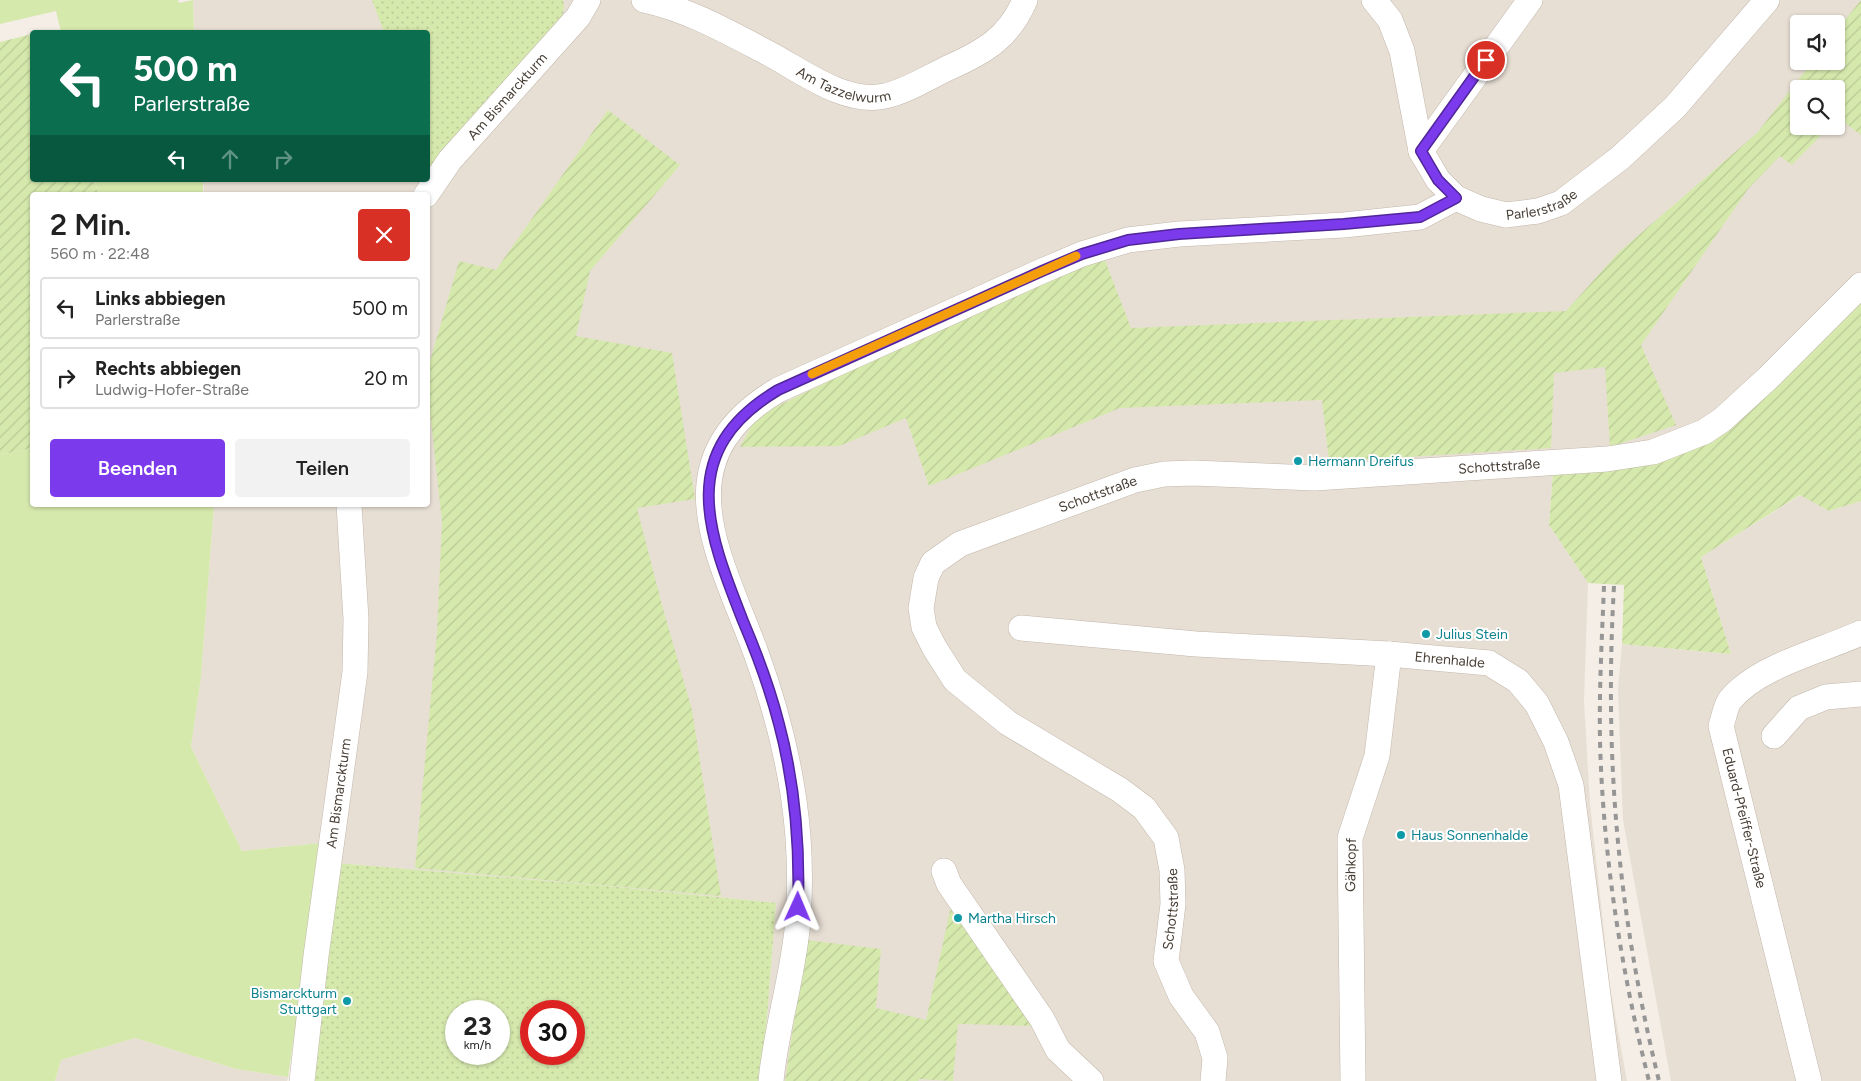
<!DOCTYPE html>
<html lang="de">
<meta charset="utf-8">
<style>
body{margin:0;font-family:Figtree,sans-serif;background:#f2f2f2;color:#222;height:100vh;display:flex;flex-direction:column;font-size:19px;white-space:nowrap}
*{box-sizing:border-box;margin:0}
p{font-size:16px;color:#767676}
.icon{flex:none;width:28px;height:28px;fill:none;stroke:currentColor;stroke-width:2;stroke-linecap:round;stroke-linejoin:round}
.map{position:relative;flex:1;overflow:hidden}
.panel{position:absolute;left:30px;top:192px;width:400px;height:315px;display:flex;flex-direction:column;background:#fff;border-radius:5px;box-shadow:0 1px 4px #0004}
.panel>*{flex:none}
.banner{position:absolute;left:30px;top:30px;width:400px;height:152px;border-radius:5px;box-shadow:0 1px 4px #0004;background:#0b6e4f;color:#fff;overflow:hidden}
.tools{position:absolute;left:1790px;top:15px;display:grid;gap:10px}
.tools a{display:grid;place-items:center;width:55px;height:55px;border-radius:5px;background:#fff;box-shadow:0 1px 4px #0004;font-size:25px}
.speed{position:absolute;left:445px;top:1000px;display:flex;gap:10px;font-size:25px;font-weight:700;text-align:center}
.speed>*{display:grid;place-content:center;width:65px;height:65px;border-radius:50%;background:#fff;box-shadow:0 1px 4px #0004;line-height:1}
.speed small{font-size:12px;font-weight:400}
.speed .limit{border:8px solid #d22;background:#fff;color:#111}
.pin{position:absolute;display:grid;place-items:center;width:42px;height:42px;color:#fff;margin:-21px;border:2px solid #fff;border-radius:50%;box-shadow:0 1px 5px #0007}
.me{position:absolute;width:55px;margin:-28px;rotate:1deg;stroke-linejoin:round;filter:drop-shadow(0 0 4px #0008)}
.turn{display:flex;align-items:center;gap:18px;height:105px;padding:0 20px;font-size:22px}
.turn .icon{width:65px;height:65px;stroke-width:2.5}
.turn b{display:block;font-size:35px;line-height:42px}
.lanes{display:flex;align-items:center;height:48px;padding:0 20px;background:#0003;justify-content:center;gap:25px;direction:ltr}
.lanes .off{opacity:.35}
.round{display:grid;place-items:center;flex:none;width:52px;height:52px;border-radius:5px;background:#f2f2f2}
.head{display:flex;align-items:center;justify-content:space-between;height:85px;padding:0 20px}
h1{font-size:30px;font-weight:600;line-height:38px}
.primary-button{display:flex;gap:10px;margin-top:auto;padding:10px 20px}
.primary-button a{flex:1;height:58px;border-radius:5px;background:#7c3aed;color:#fff;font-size:20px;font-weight:600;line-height:58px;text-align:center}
.primary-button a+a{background:#f2f2f2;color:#222}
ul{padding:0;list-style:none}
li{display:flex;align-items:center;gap:15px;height:62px;margin:0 10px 8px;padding:0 10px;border:2px solid #e0e0e0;border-radius:5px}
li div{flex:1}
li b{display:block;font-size:19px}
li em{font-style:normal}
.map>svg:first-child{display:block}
</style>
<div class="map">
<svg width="1861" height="1081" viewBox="0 0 1861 1081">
<defs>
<pattern id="park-dots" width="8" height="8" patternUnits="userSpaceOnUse" patternTransform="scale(1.25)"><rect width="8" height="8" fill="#d6e9ad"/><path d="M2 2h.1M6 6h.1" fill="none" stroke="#b9c995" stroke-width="1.8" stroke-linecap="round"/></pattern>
<pattern id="garden-furrows" width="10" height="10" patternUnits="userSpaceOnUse" patternTransform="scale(1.25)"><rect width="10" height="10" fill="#d6e9ad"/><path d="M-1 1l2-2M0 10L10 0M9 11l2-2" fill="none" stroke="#b9c995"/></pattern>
</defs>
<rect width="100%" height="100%" fill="#f4eee6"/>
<!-- residential -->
<path fill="#e8dfd4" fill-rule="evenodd" d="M193 0H1861V298L1777 386 1713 442 1645 466 1553 473 1549 525 1588 583 1584 701 1590 804 1610 987 1627 1081H762L776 903 607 886 337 863 320 843 242 851 191 747 201 677 214 505H428V195H204L203 180H428V32H194ZM1799 24H1836V61H1799ZM1799 89H1836V126H1799Z
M1801 495 1829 511 1861 501V1081H1671L1623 820 1618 689 1622 644 1731 654 1701 557Z
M135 1038 236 1069 288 1077 287 1081H55L61 1060Z"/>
<!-- grass -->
<path fill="#d6e9ad" d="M0 0H178L179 3 193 0 194 32H61L56 11 0 24Z
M95 180H203V195H98Z
M32 448V505H214L201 677 191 747 242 851 320 843 318 876 288 1077 236 1069 135 1038 61 1060 55 1081H0V455Z"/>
<!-- park -->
<path fill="url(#park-dots)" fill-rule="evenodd" d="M372 0H563C567 15 557 26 549 38L428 170V32H384Z
M337 863 607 886 776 903 762 1081H306ZM456 1011H499V1054H456ZM531 1011H574V1054H531Z"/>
<!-- garden -->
<path fill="url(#garden-furrows)" d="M1861 0V135L1838 118 1836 120V89H1799V126H1830L1792 165 1780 156 1748 189 1641 345 1676 425 1610 447 1605 367 1554 373 1551 448 1329 462 1322 400 1120 408 929 486 906 418 839 446 740 447 757 416 1101 250 1131 328 1566 311 1618 253 1757 133 1813 61H1836V31Z
M32 34V180H95L98 195H32V448L0 455V42Z
M608 110 680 165 590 271 576 336 672 353 695 499 637 508 662 605 692 710 721 896 415 868 437 632 442 522 428 394V368L459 261 496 270Z
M1861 298V501L1829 511 1800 495 1701 557 1731 654 1622 644 1624 585 1588 583 1549 525 1553 473 1645 466 1713 442 1777 386Z
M952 902 1035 1026 958 1024 953 1081 919 1079 918 1081H785L806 940 881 949 876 1008 926 1020Z"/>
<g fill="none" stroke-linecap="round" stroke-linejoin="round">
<defs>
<g id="minor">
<path id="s1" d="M644 0C687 9 728 32 766 52 801 70 844 105 885 96 905 92 929 77 948 68 984 52 1009 38 1025 0"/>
<path id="s2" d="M1374 0 1390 20 1402 51 1421 151 1438 180 1456 198 1481 209 1506 215 1538 211 1561 203 1620 158 1675 107 1767 0"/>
<path d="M1421 151 1530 0"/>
<path id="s3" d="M426 195 450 160 578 17 588 0"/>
<path id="s4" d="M1021 628 1196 644 1389 654 1489 663 1518 681 1537 704 1556 742 1571 785 1609 1081"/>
<path d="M1774 736 1799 708 1826 697 1861 694"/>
<path d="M944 871 949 884 1042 1019 1058 1050 1091 1081"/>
<path id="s5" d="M302 1081 316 956 355 672 356 619 349 505"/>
<path d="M771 1081C776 1027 794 974 798 920 800 893 800 865 798 837 793 774 778 713 756 653 720 555 660 460 778 390L1042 271 1082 254 1128 240 1179 234 1344 225 1420 217 1456 198"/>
<path id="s6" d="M1213 1081 1215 1058 1207 1032 1181 996 1166 961 1173 904 1172 870 1166 838 1144 808 1120 790 1008 723 955 680 934 647 924 627 921 608 926 578 933 563 960 544 1135 480 1164 474 1194 473 1315 478 1607 459 1653 452 1704 432 1722 420 1768 378 1861 285"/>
<path d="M1353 1081 1350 838 1377 756 1389 654"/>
<path d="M1809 1081 1721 726C1724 718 1725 707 1730 700 1758 666 1821 651 1861 633"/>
</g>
</defs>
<!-- minor casing -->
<use href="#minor" stroke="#c2b7ab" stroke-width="26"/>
<!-- minor -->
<use href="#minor" stroke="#fff" stroke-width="25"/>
<!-- rail -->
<path stroke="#969696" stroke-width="4" stroke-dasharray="6 6" stroke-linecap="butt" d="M1604 586C1602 637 1599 689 1600 741 1603 855 1621 970 1649 1081
M1614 586C1604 758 1618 914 1659 1081"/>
</g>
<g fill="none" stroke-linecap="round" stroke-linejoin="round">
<defs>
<path id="route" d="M798 907C800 845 795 784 779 724 770 689 757 654 743 621 707 530 676 451 778 390L1042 271 1082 254 1128 240 1179 234 1344 224 1420 217 1456 198 1438 180 1421 151 1486 60"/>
</defs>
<!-- route casing -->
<use href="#route" stroke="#51269a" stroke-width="12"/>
<!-- route -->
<use href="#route" stroke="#7c3aed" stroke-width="9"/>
<!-- slow -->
<path stroke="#f59e0b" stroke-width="9" d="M812 374 1076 256"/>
</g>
<!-- markers -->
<g fill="#0f9aa8" stroke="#fff" stroke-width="2">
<circle cx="1298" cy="461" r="5"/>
<circle cx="1426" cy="634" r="5"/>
<circle cx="1401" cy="835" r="5"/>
<circle cx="958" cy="918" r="5"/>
<circle cx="347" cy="1001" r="5"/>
</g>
<g text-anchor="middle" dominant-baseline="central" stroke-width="4" stroke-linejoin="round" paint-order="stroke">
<!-- street labels -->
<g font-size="14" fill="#473e35" stroke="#fff">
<text stroke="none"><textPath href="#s1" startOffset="219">Am Tazzelwurm</textPath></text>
<text stroke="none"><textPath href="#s3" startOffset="128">Am Bismarckturm</textPath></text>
<text stroke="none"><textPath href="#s2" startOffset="310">Parlerstraße</textPath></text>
<text stroke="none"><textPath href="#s6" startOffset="1235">Schottstraße</textPath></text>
<text stroke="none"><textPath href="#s6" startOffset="830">Schottstraße</textPath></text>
<text stroke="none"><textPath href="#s4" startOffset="430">Ehrenhalde</textPath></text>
<text stroke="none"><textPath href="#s5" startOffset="290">Am Bismarckturm</textPath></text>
<text transform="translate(1744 818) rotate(76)">Eduard-Pfeiffer-Straße</text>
<text transform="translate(1351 865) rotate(-89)">Gähkopf</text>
<text stroke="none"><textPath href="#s6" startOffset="185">Schottstraße</textPath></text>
</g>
<!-- culture labels -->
<g font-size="14" fill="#0d838f" stroke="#fff" text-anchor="start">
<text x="1308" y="461">Hermann Dreifus</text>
<text x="1436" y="634">Julius Stein</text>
<text x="1411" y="835">Haus Sonnenhalde</text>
<text x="968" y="918">Martha Hirsch</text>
<text x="337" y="993" text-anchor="end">Bismarckturm<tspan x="337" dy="16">Stuttgart</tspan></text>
</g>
</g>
</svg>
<div class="tools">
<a><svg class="icon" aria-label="sound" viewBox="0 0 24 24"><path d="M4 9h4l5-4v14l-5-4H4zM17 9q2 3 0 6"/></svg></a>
<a><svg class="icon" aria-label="search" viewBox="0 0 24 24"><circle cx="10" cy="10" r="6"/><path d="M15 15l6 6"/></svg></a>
</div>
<div class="speed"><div>23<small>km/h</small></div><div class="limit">30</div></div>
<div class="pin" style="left:1486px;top:60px;background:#d93025"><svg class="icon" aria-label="arrive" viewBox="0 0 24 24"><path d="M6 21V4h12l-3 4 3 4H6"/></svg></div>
<svg class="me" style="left:798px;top:907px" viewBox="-20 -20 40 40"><path d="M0-17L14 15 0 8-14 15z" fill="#7c3aed" stroke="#fff" stroke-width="4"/></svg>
<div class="banner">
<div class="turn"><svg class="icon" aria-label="left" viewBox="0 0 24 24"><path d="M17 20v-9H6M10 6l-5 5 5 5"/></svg><div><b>500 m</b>Parlerstraße</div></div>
<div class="lanes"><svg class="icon" aria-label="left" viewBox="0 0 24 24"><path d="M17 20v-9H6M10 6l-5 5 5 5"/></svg><svg class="icon off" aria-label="ahead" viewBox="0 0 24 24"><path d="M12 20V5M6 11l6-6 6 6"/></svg><svg class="icon off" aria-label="right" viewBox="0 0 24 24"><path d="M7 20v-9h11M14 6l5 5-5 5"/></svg></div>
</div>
<section class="panel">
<div class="head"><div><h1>2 Min.</h1><p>560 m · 22:48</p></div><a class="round" style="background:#d93025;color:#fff"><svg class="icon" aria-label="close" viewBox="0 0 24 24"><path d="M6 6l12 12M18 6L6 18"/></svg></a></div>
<ul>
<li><svg class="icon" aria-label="left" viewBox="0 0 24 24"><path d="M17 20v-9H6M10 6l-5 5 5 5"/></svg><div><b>Links abbiegen</b><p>Parlerstraße</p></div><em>500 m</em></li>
<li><svg class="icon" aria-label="right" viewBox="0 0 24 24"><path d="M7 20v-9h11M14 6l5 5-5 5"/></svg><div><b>Rechts abbiegen</b><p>Ludwig-Hofer-Straße</p></div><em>20 m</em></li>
</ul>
<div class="primary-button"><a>Beenden</a><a>Teilen</a></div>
</section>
</div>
